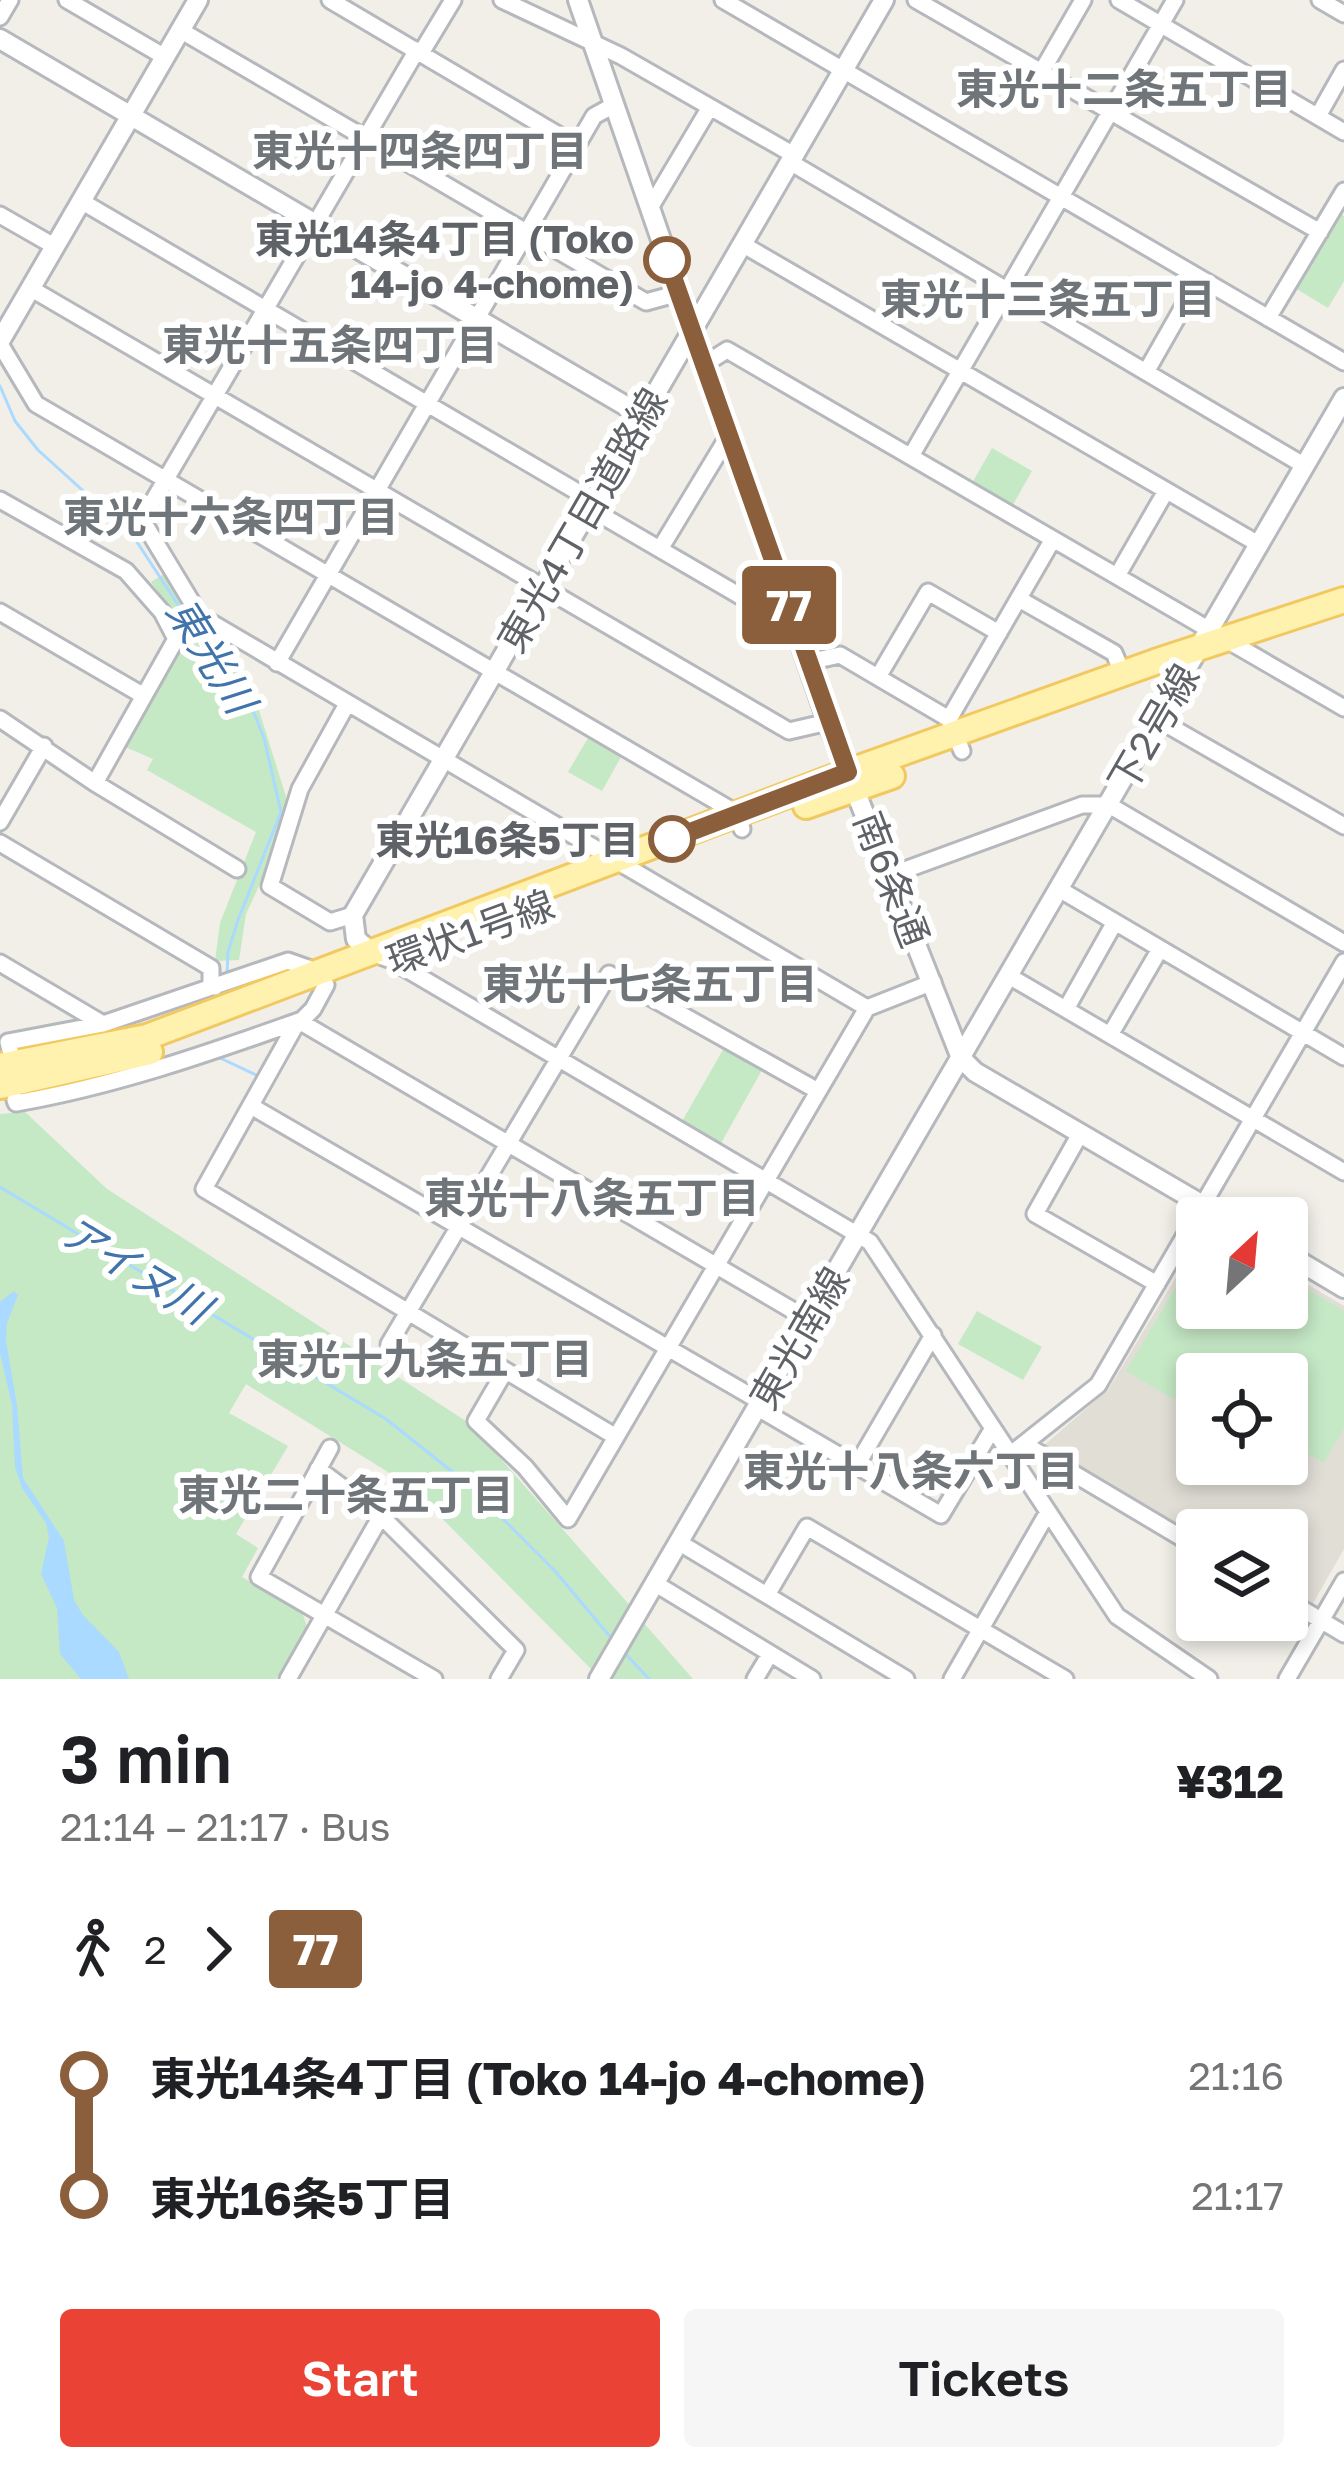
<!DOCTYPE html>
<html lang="en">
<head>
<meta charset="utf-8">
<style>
	:root { --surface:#fff; --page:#f6f6f6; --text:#202124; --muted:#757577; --accent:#ea4335 }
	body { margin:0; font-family:"Golos Text","Noto Sans JP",sans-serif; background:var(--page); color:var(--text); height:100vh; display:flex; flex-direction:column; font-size:45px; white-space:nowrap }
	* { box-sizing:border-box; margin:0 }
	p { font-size:39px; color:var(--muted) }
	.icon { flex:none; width:66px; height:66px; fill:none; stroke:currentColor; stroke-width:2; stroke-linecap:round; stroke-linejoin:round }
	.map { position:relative; height:1679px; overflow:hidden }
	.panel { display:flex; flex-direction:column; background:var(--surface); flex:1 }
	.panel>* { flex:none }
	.badge { padding:0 24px; border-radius:9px; font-size:42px; line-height:78px }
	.needle { width:78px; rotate:26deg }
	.tools { position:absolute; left:1176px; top:1197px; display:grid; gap:24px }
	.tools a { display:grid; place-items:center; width:132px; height:132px; border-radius:12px; background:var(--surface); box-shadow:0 6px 18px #0003; font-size:60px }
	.map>.badge { position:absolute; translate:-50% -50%; box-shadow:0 0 0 6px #fff }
	.legs { display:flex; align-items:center; gap:18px; height:132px; padding:0 60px; font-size:39px }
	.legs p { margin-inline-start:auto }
	.head { display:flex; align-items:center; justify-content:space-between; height:204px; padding:0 60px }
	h1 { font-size:66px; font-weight:600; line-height:90px }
	.primary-button { display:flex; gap:24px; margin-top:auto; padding:24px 60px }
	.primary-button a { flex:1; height:138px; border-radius:12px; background:var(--accent); color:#fff; font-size:48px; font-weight:600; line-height:138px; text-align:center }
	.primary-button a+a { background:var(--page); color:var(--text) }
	ul { padding:0 60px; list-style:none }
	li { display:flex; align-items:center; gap:42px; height:120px; font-size:45px }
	li i { display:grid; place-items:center; width:18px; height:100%; margin:0 15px; background:currentColor }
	li i::after { content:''; width:30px; height:30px; margin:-15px; border:9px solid; border-radius:50%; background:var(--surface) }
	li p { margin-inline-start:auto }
	li:first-child i { background:linear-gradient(#0000 50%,currentColor 0) }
	li:last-child i { background:linear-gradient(currentColor 50%,#0000 0) }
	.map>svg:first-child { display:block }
	.education { fill:#e1ded6; fill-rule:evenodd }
	.green { fill:#c5e8c5 }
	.water { fill:#aadaff }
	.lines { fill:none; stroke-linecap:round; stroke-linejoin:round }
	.stream { stroke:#aadaff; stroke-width:3 }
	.minor-casing { stroke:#b5b8bc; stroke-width:21 }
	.tertiary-casing { stroke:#b5b8bc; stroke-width:24 }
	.primary-casing { stroke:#f2c960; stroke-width:30 }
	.minor { stroke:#fff; stroke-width:15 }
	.tertiary { stroke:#fff; stroke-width:18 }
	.primary { stroke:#fff2af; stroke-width:24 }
	.line-1-casing { stroke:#fff; stroke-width:27 }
	.line-1 { stroke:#8b5e3c; stroke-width:18 }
	.stop-1-dot { fill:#fff; stroke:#8b5e3c; stroke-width:6 }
	.labels { text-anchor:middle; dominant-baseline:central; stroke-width:12; stroke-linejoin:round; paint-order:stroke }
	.stop-label { font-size:39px; font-weight:bold; fill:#5f6368; stroke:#fff; text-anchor:end }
	.street-label { font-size:39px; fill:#5f6368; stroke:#fff }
	.neighbourhood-label { font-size:42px; font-weight:bold; fill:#70757a; stroke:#fff }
	.water-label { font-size:42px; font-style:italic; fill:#4174aa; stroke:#fff }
</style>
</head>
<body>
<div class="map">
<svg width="1344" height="1679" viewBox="0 0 1344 1679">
	<rect width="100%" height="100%" fill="#f1efe8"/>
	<!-- education -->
	<path class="education" d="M1197,1242V1308H1287V1272L1344,1306V1549L1312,1605L1287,1590V1530H1197V1538L1042,1447L1108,1390ZM1197,1374H1287V1464H1197Z"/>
	<!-- green -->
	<path class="green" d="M1339,213L1344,216V281L1328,308L1295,288Z
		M992,448L1032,471L1011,508L971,485Z
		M164,574L205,633L241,673L257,704L288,803L268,866L246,914L239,960L215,961L220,923L256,832L147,770L153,759L123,746L188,635L151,582Z
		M588,738L621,757L602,791L568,772Z
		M724,1048L762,1070L720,1145L681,1123Z
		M25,1112L107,1189L469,1423L633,1609L596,1674L409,1485L246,1384L229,1413L288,1446L236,1534L258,1548L242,1577L302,1612L307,1627L276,1679H0V1114Z
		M1197,1251V1308H1287V1277L1344,1311V1428L1324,1463L1287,1442V1374H1197V1413L1126,1371Z
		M977,1311L1042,1347L1023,1380L958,1344Z
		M642,1621L693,1679H610Z"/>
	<!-- water -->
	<path class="water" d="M14,1291L18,1295L7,1323L6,1341L17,1405L23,1478L64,1541L74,1600L83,1615L119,1652L129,1679H81L60,1654L57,1608L41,1574L49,1537L46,1523L22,1488L15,1467L12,1405L0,1353V1302Z"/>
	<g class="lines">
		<!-- stream -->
		<path class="stream" d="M0,386L15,421L38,450L133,536L192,626L227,666L249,701L264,738L281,812L238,920L228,952L227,974
			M220,1058L256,1075
			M0,1187L386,1419L469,1485L555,1571L612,1639
			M622,1650L649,1679"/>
		<defs>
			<path id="minor" d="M67,0L165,57
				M330,0L577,146
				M502,0L621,56L794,155
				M723,0L1344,362
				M916,0L1320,232
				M1119,0L1344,132
				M1320,0L1344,14
				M0,17L10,0
				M180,30L646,302L679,293
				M417,50L142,520L200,616L867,1008
				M421,53L453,0
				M1042,71L1083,0
				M1318,116L1344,70
				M790,162L1305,466
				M81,201L593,501
				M650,208L710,107
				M0,215L54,246
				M742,244L1260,545
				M30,288L789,731L828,722
				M1268,318L1344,191
				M0,344L36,404L738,814L742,829
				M705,364L727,350L1344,708
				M1146,372L1199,279
				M911,456L1175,0
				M0,500L126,571L162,612L176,639L95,783
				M589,508L797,629
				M660,549L729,435
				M1117,576L1166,491
				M1019,599L1114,653L1123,674
				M0,612L144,696
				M808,662L840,655L949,719L962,751
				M277,663L594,116L614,105
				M878,677L928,592L999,633
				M347,704L300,789L270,886L330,922L353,915
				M0,719L95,783L237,869
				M949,719L1053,539
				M1157,719L1344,826
				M0,822L44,746
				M0,843L211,968V984L215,987
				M891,875L1082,805H1109L1344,943
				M1059,889L1344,1057
				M372,953L391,960L870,1242L1117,1616L1209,1679
				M0,963L103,1024
				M1009,976L1344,1172
				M326,985L313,1009L294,1028L204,1189L616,1437
				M1066,1009L1115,922
				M299,1021L809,1320
				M1110,1035L1160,949
				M10,1050L8,1042L103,1024L288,961L319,972
				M15,1100L16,1103C114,1086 206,1054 299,1021
				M251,1106L761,1402
				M1080,1134L1035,1214L1157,1284
				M389,1344L609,974L818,1091
				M505,1371L476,1421L525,1467L568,1519L867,1008L933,982
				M758,1408L941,1515L993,1428
				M1024,1444L1197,1547
				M330,1448L259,1577L434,1679
				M1011,1454L1098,1385L1344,962
				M857,1465L933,1335
				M318,1469L381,1516L516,1650L499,1679
				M680,1543L906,1679
				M656,1584L812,1679
				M767,1595L807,1527L1065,1679
				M1287,1600L1344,1634
				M288,1679L381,1516
				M755,1679L770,1654
				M952,1679L1048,1512
				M1287,1679L1344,1581"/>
			<path id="tertiary" d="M578,0L828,722L961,1058L975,1072L1225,1218
				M0,39L643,416
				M0,341L198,0
				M372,953L356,939L353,915L884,0
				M1287,1254L1344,1288
				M599,1679L1344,398"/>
			<path id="primary" d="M806,806L892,776
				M0,1066L147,1037L848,772L1155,662L1344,600
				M0,1086L150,1052"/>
		</defs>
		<!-- minor casing -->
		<use href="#minor" class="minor-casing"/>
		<!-- tertiary casing -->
		<use href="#tertiary" class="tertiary-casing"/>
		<!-- primary casing -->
		<use href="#primary" class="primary-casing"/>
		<!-- minor -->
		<use href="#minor" class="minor"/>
		<!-- tertiary -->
		<use href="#tertiary" class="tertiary"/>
		<!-- primary -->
		<use href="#primary" class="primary"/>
	</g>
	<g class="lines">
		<defs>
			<path id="line-1" d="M667,260L848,772L672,839"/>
		</defs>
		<!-- line-1 casing -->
		<use href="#line-1" class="line-1-casing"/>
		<!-- line-1 -->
		<use href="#line-1" class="line-1"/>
	</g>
	<!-- markers -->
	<g class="stop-1-dot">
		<circle cx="667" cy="260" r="21"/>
		<circle cx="672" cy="839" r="21"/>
	</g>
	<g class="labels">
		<!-- stop labels -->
		<g class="stop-label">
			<text x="634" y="238">東光14条4丁目 (Toko<tspan x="634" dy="45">14-jo 4-chome)</tspan></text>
			<text x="639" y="839">東光16条5丁目</text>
		</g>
		<!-- street labels -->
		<g class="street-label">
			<text transform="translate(582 520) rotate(-60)">東光4丁目道路線</text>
			<text transform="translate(1153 728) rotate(-60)">下2号線</text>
			<text transform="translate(892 879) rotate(69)">南6条通</text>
			<text transform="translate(470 932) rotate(-20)">環状1号線</text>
			<text transform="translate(799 1338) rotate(-60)">東光南線</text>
		</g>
		<!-- neighbourhood labels -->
		<g class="neighbourhood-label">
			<text x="1124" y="88">東光十二条五丁目</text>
			<text x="420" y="150">東光十四条四丁目</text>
			<text x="1048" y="298">東光十三条五丁目</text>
			<text x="330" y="344">東光十五条四丁目</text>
			<text x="231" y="516">東光十六条四丁目</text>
			<text x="650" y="983">東光十七条五丁目</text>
			<text x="592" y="1197">東光十八条五丁目</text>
			<text x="425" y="1358">東光十九条五丁目</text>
			<text x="911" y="1470">東光十八条六丁目</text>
			<text x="346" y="1494">東光二十条五丁目</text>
		</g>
		<!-- water labels -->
		<g class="water-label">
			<text transform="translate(212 655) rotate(58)">東光川</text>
			<text transform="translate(136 1269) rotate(31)">アイヌ川</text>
		</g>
	</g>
</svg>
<div class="tools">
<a><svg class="needle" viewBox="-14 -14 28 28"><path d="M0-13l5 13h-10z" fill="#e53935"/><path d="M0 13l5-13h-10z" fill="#757577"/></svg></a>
<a><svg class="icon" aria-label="locate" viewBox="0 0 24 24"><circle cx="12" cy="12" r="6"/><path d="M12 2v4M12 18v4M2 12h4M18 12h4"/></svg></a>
<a><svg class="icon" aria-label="layers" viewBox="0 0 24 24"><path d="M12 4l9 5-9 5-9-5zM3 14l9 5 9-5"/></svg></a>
</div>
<b class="badge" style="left:789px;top:605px;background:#8b5e3c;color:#fff">77</b>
</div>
<section class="panel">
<div class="head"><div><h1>3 min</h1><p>21:14 – 21:17 · Bus</p></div><b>¥312</b></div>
<div class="legs"><svg class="icon" aria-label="walk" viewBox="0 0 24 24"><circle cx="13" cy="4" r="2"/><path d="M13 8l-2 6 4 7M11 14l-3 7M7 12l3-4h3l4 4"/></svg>2<svg class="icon" aria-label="forward" viewBox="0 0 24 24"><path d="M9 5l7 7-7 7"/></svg><b class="badge" style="background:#8b5e3c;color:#fff">77</b></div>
<ul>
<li><i style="color:#8b5e3c"></i><b>東光14条4丁目 (Toko 14-jo 4-chome)</b><p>21:16</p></li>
<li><i style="color:#8b5e3c"></i><b>東光16条5丁目</b><p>21:17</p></li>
</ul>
<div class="primary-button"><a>Start</a><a>Tickets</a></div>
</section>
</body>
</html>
